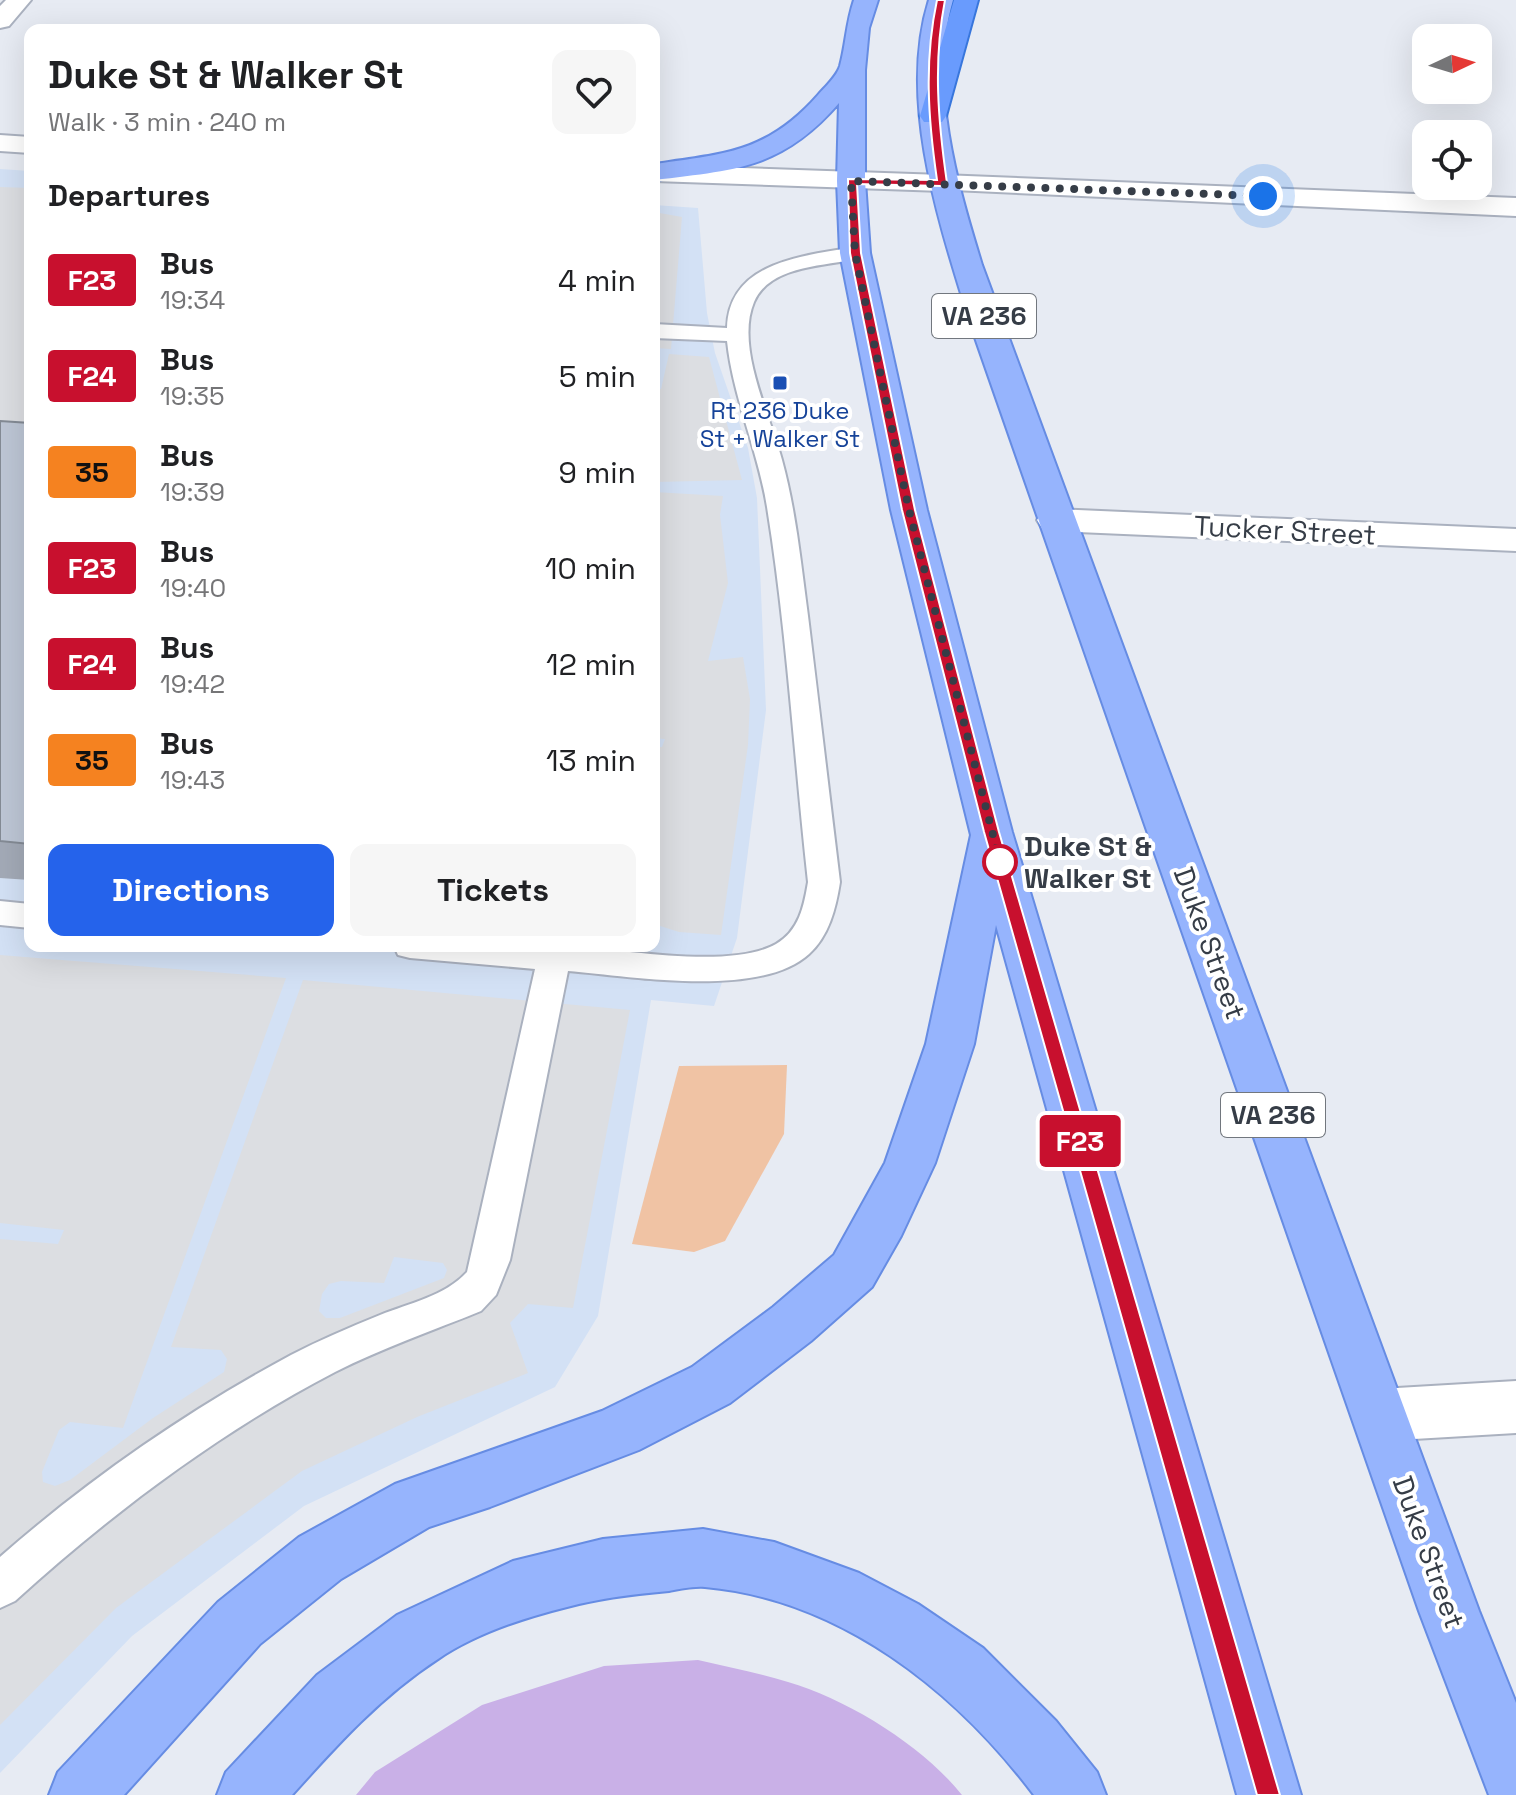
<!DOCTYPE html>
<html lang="en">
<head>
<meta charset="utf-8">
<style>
	:root { --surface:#fff; --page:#f6f6f6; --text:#202124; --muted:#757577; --accent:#2563eb }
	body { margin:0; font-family:"Space Grotesk",sans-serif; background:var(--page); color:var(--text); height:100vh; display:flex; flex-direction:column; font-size:30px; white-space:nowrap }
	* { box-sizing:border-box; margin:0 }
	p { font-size:26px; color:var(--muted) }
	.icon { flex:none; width:44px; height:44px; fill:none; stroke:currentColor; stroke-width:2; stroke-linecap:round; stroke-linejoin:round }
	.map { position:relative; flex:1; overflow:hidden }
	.drawer { position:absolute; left:24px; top:24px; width:636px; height:928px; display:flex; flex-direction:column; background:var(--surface); border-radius:16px; box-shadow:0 8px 32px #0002 }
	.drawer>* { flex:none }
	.badge { padding:0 16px; border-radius:6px; font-size:28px; line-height:52px }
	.needle { width:52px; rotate:86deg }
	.tools { position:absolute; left:1412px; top:24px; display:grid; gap:16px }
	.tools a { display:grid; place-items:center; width:80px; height:80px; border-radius:16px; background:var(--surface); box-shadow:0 8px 32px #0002; font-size:40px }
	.you { position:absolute; width:40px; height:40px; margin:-20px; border:6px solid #fff; border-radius:50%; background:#1a73e8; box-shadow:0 0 0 12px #1a73e833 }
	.map>.badge { position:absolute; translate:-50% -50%; box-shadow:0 0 0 4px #fff }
	h2 { padding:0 24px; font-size:30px; line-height:72px }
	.round { display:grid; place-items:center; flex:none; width:84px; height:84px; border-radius:16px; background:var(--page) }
	.summary { display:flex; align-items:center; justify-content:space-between; height:136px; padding:0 24px }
	h1 { font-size:38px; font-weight:600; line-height:60px }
	.primary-button { display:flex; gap:16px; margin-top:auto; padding:16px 24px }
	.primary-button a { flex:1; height:92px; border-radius:16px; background:var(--accent); color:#fff; font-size:32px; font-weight:600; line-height:92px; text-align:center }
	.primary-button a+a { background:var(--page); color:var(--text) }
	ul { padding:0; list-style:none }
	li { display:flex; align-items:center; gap:24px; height:96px; padding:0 24px }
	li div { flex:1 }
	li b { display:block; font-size:30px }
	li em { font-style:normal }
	li .badge { min-width:88px; font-weight:700; text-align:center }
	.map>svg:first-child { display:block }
	.commercial { fill:#d3e1f5 }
	.green { fill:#c9b0e7 }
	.parking { fill:#dcdee2; fill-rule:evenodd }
	.water { fill:#f0c3a4 }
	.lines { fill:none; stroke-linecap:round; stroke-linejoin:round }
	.service-casing { stroke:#aab1bf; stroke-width:4 }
	.minor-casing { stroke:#aab1bf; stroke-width:4 }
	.tertiary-casing { stroke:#aab1bf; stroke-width:4 }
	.primary-casing { stroke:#668ce3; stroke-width:4 }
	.motorway-casing { stroke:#3876dc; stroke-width:4 }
	.service { fill:#fff; fill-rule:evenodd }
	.minor { fill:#fff; fill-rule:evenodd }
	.tertiary { fill:#fff; fill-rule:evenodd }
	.primary { fill:#96b4fd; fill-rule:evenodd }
	.motorway { fill:#699bfd; fill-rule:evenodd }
	.wall { fill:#a3aab7 }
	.shaded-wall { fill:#848b95 }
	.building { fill:#bdc6d5; stroke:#848b95; stroke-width:2 }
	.line { fill:#c8102e; stroke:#fff; stroke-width:2 }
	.walk { stroke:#363d47; stroke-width:8; stroke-dasharray:0 14.4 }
	.transit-dot { fill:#1a4fb4; stroke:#fff; stroke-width:3 }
	.stop-dot { fill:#fff; stroke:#c8102e; stroke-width:4 }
	.labels { text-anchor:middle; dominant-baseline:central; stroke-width:8; stroke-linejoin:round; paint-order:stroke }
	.far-transit-label { font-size:24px; fill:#164399; stroke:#fff }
	.shield { fill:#fff; stroke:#72777e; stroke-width:2 }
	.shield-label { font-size:26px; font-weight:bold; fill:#363d47 }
	.street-label { font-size:28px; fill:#363d47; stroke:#fff }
	.stop-label { font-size:28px; font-weight:bold; fill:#363d47; stroke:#fff; text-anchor:start }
</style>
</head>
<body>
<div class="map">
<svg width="1516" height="1795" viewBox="0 0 1516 1795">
	<rect width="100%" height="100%" fill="#e7ebf3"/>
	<!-- commercial -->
	<path class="commercial" d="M0,169L30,171V946H654V205L698,208L707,313L715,353L748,448L757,498L766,710L737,938L714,1006L651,1000L598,1316L555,1387L304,1506L132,1636L0,1773Z"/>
	<!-- green -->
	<path class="green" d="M698,1660C728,1667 759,1673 788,1682C849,1700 923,1746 962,1795H356L375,1772L482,1705L604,1666Z"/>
	<!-- parking -->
	<path class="parking" d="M0,187L30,188V437L0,433Z
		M654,212L682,217L671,349L654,348Z
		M669,354L709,357L742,480L654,482V389H661Z
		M654,492L723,496L720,515L728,583L708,661L743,657L750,699L748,745L721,935L679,932L654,924V747H662L665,739L654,738Z
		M0,955L286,978L123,1428L70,1422L59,1430L42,1472L43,1482L55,1486L70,1480L153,1418L224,1372L227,1359L221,1350L171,1347L303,980L630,1010L573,1308L528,1304L510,1323L528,1373L417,1417L302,1471L116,1608L0,1725V1239L58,1244L64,1230L0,1223ZM394,1257L443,1263L447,1270L444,1278L340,1318H326L319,1311L322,1294L329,1284L341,1281L384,1283Z"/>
	<!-- water -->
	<path class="water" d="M787,1065L784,1134L725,1241L694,1252L632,1244L679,1066Z"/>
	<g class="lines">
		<defs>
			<path id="service" d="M855,247L863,248L866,253L863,258C829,266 770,264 754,302C735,347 770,415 782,460C796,511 801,564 808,616C819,705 829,793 840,882C836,908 829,936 809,954C760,999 630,976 568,971L510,1260L496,1295L481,1311C432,1331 382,1348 335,1372C218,1433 112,1513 15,1601L0,1608V1557C89,1479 187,1411 291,1355C320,1340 350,1327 380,1315C410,1303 445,1296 467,1272L535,969L410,958L398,955L394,946C452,946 512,943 570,946C623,949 730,970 776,944C799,931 804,906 808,882C794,757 787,631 767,507C758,450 733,398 727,341L654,338V324L727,328C729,261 804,256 855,247Z
				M0,901L30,904V928L0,925Z"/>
			<path id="minor" d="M942,175L1516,198V216L932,189L928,183L932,177Z
				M1055,509L1516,529V551L1055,531L1042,528L1037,520L1042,512Z
				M1516,1381V1433L1380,1441L1360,1433L1352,1415L1360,1397L1380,1389Z"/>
			<path id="tertiary" d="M6,0H31L9,26L0,28V6Z
				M0,135L30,137V153L0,151Z
				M654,165L942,175L952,177L956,183L952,189L942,191L654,181Z"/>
			<path id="primary" d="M854,0H878L869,28L865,70V181L870,253L927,510L1012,832L1301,1795H1237L996,925L974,1044L935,1163L901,1236L872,1287L811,1341L730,1403L639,1450L490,1507L429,1527L341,1579L260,1644L124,1795H49L58,1772L218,1602L299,1537L395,1484L602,1411L692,1367L773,1307L834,1255L885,1163L926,1044L971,835L891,510L840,253L837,181L839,103C782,169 735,170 654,180V164C725,154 768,152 818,95C825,87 837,76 840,66C846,44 846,24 854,0Z
				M929,0H953C928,86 957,183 982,265L1479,1611L1516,1703V1795H1489L1419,1611L971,326C941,228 897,102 929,0Z
				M703,1529L774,1542L859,1573L918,1604L983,1648L1056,1721L1097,1772L1106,1795H1034C955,1690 840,1599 705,1587C693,1586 680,1589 669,1591C634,1594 601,1598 567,1607C523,1618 476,1633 438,1659C381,1696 337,1745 292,1795H217L226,1772L317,1675L397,1615L513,1561L603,1539Z"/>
			<path id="motorway" d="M954,0H978L946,116L942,122H924L920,116Z"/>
		</defs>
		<!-- service casing -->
		<use href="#service" class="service-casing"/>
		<!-- minor casing -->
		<use href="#minor" class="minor-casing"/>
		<!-- tertiary casing -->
		<use href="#tertiary" class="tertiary-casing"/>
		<!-- primary casing -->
		<use href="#primary" class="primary-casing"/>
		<!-- motorway casing -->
		<use href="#motorway" class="motorway-casing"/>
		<!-- service -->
		<use href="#service" class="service"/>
		<!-- minor -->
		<use href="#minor" class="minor"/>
		<!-- tertiary -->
		<use href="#tertiary" class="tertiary"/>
		<!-- primary -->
		<use href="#primary" class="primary"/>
		<!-- motorway -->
		<use href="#motorway" class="motorway"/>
	</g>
	<!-- wall -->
	<path class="wall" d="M0,421L30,423V880L0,878Z"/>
	<!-- shaded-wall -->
	<path class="shaded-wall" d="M657,310L660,356L654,378V323Z"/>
	<!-- building -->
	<path class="building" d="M654,310H657L654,323Z
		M0,421L30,423V844L0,841Z"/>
	<!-- line -->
	<path class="line" d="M937,0H945C933,62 938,121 947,183L942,186L857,184L861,253L915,510L999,832L1280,1795H1257L984,832L902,510L850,253L848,179L937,180C928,118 924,61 937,0Z"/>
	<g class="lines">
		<!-- walk -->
		<path class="walk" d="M1000,862L909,510L855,253L851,181L1263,196"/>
	</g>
	<!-- markers -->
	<rect class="transit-dot" x="772" y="375" width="16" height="16" rx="4"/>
	<circle class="stop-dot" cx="1000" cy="862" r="16"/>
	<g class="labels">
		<!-- far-transit labels -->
		<g class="far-transit-label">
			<text x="780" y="410">Rt 236 Duke<tspan x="780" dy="28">St + Walker St</tspan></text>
		</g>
		<!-- shield labels -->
		<g class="shield">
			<rect x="932" y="294" width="104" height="44" rx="6"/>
			<rect x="1221" y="1093" width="104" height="44" rx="6"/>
		</g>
		<g class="shield-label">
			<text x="984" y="316">VA 236</text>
			<text x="1273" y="1115">VA 236</text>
		</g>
		<!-- street labels -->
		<g class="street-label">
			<text transform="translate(1285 530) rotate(3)">Tucker Street</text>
			<text transform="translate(1210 943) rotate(70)">Duke Street</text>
			<text transform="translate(1429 1552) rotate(70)">Duke Street</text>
		</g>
		<!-- stop labels -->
		<g class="stop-label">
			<text x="1024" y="846">Duke St &amp;<tspan x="1024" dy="32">Walker St</tspan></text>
		</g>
	</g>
</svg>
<div class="tools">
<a><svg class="needle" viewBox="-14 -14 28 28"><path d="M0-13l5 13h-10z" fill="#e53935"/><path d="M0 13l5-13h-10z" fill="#757577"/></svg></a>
<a><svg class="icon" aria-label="locate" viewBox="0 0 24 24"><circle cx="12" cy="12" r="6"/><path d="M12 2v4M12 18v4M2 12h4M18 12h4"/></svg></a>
</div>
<div class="you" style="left:1263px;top:196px"></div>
<b class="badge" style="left:1080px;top:1141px;background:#c8102e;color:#fff">F23</b>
<section class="drawer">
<div class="summary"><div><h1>Duke St &amp; Walker St</h1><p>Walk · 3 min · 240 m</p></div><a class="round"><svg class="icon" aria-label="heart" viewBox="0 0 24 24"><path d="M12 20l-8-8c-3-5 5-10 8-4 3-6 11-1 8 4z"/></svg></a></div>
<h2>Departures</h2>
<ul>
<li><span class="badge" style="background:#c8102e;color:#fff">F23</span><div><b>Bus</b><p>19:34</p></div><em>4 min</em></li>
<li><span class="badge" style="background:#c8102e;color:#fff">F24</span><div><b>Bus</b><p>19:35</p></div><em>5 min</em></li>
<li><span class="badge" style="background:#f58220;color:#111">35</span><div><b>Bus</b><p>19:39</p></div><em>9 min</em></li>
<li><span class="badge" style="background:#c8102e;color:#fff">F23</span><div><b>Bus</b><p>19:40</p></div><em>10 min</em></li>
<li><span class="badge" style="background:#c8102e;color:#fff">F24</span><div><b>Bus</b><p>19:42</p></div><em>12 min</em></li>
<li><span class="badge" style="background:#f58220;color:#111">35</span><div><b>Bus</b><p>19:43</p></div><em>13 min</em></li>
</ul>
<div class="primary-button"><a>Directions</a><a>Tickets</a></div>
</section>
</div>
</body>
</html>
